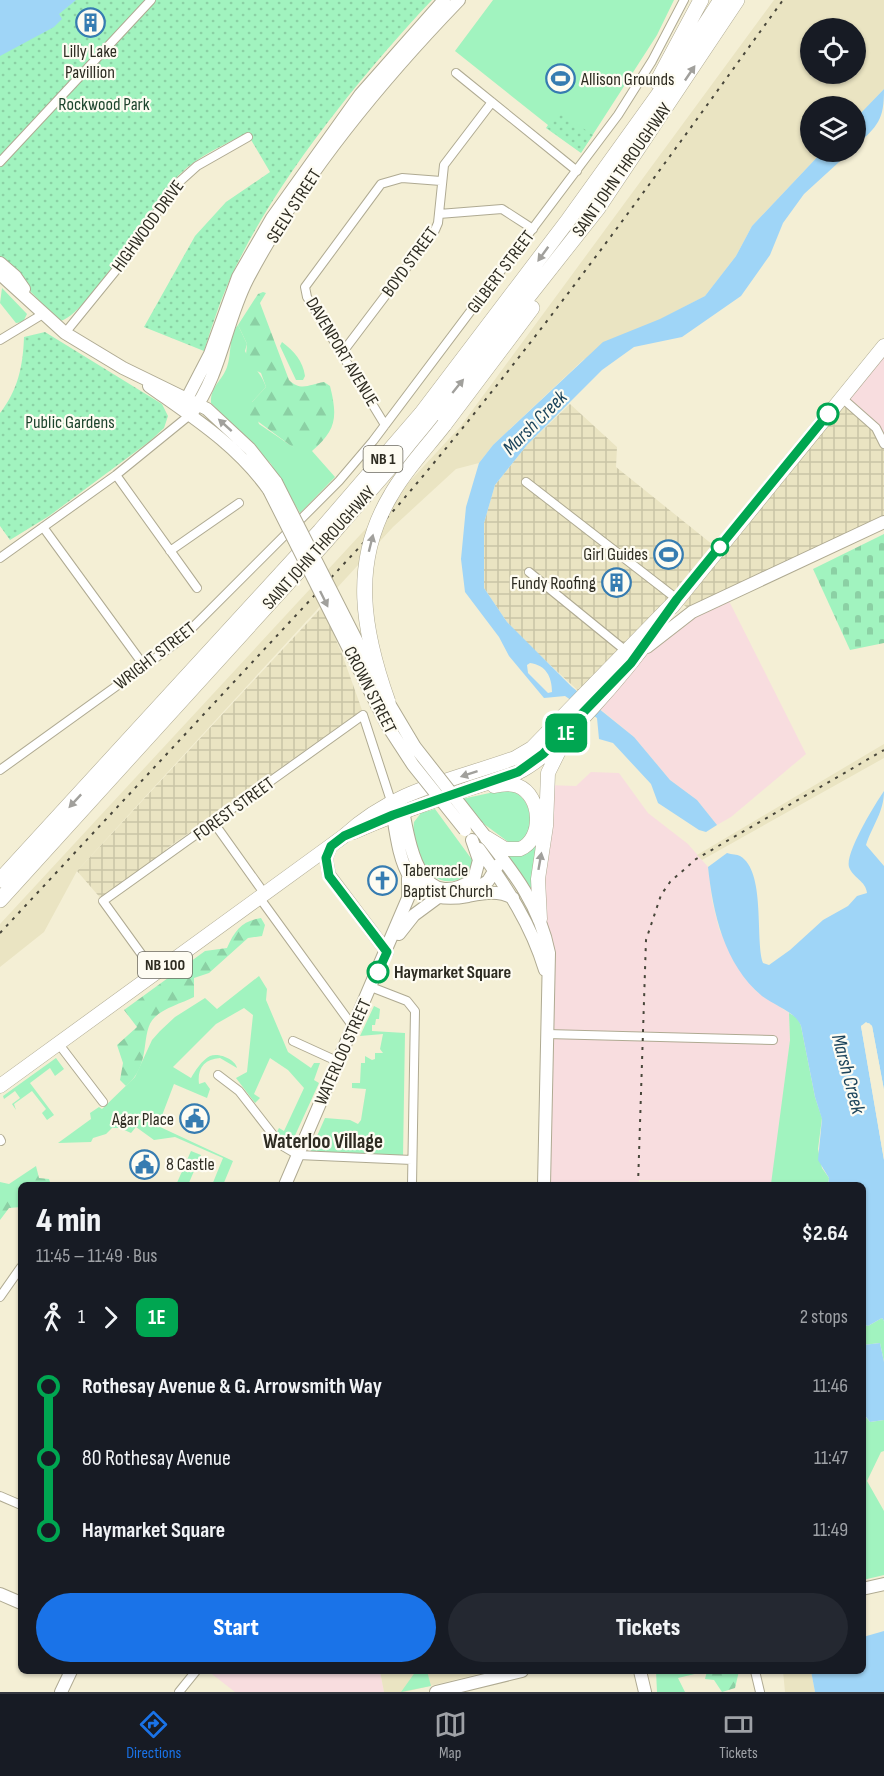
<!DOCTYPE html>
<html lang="en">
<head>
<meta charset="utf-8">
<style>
	:root { --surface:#171b24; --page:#242831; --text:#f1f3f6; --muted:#9ea1a6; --line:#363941; --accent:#1a73e8 }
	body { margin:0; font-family:"Sofia Sans Condensed",sans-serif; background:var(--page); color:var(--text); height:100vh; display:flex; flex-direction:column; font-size:22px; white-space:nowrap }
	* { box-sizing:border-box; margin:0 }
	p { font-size:20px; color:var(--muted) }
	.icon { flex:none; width:33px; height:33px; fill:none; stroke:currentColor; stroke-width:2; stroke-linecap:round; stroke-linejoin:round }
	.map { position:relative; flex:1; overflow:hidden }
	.side { position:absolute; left:18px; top:1182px; width:848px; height:492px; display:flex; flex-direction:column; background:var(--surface); border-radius:9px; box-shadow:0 2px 4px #0004 }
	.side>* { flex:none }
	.badge { padding:0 12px; border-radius:9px; font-size:21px; line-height:39px }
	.fabs { position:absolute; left:800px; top:18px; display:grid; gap:12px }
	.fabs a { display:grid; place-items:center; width:66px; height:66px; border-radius:50%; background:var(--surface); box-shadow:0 2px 4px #0004; font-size:30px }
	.map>.badge { position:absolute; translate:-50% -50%; box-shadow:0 0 0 3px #fff }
	.legs { display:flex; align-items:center; gap:9px; height:66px; padding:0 18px; font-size:20px }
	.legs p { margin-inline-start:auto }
	.overview { display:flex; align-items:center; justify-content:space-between; height:102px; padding:0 18px }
	h1 { font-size:33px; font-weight:800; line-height:45px }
	.primary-button { display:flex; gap:12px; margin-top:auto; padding:12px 18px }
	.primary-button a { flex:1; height:69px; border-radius:36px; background:var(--accent); color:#fff; font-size:24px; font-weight:800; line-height:69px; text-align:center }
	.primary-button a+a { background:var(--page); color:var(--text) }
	ul { padding:0 18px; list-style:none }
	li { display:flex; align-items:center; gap:21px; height:72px; font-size:22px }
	li i { display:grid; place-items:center; width:9px; height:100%; margin:0 8px; background:currentColor }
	li i::after { content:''; width:15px; height:15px; margin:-8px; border:4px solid; border-radius:50%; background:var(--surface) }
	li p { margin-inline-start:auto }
	li:first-child i { background:linear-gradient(#0000 50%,currentColor 0) }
	li:last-child i { background:linear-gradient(currentColor 50%,#0000 0) }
	.tab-bar { display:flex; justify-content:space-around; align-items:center; height:84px; border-top:2px solid var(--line); background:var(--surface); font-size:16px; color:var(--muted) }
	.tab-bar a { display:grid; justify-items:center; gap:3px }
	.tab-bar .active { color:var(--accent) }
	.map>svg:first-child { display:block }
	.commercial { fill:#f8dddf }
	.industrial { fill:url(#industrial-grid) }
	.built { fill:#eae4c2; fill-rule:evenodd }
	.grass { fill:#a1f3bf }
	.forest { fill:url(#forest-firs) }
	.cemetery { fill:url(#cemetery-stones) }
	.park { fill:url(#park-dots) }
	.water { fill:#9fd5f7; fill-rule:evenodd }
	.pier { fill:#f4efd5 }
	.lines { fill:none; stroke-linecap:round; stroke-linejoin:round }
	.street-casing { stroke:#afaa92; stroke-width:10 }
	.secondary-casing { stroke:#afaa92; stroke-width:14 }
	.primary-casing { stroke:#afaa92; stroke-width:15 }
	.highway-casing { stroke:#afaa92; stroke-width:16 }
	.street { stroke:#fff; stroke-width:8 }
	.secondary { stroke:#fff; stroke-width:12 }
	.primary { stroke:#fff; stroke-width:14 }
	.highway { stroke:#fff; stroke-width:15 }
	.rail { stroke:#48463a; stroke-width:2; stroke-dasharray:3 6; stroke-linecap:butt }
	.secondary-bridge-casing { stroke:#afaa92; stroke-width:14; stroke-linecap:butt }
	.highway-bridge-casing { stroke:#afaa92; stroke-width:16; stroke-linecap:butt }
	.secondary-bridge { stroke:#fff; stroke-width:12 }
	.highway-bridge { stroke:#fff; stroke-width:15 }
	.oneway { fill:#a1a09c }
	.line-1-casing { stroke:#fff; stroke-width:14 }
	.line-1 { stroke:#00a651; stroke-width:9 }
	.stop-1-dot { fill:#fff; stroke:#00a651; stroke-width:3 }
	.labels { text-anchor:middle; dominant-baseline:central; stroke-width:4.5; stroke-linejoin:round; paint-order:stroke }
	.shield { fill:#fefcf2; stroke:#6c6a60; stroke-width:1.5 }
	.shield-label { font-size:16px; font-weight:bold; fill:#2e2c22 }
	.poi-label { font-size:18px; fill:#2e2c22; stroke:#fefcf2; text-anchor:start }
	.park-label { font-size:18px; fill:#1d442d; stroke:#fefcf2 }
	.street-label { font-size:18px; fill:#2e2c22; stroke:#fefcf2 }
	.stop-label { font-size:18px; font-weight:bold; fill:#2e2c22; stroke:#fefcf2; text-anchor:start }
	.water-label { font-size:20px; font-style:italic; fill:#1b445c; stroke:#fefcf2 }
	.quarter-label { font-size:21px; font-weight:bold; fill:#2e2c22; stroke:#fefcf2 }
</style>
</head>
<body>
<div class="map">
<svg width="884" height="1692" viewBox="0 0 884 1692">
	<defs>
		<pattern id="industrial-grid" width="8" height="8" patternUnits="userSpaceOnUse" patternTransform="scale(1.5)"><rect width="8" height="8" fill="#eae4c2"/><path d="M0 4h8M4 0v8" fill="none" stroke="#c9c4a6"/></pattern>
		<pattern id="forest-firs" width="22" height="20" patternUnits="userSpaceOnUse" patternTransform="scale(1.5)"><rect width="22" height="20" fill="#a1f3bf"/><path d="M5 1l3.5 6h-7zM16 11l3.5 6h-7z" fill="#8bd0a4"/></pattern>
		<pattern id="cemetery-stones" width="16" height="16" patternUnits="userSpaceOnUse" patternTransform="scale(1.5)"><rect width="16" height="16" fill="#a1f3bf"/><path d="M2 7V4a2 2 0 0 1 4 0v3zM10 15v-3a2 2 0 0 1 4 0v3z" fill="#8bd0a4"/></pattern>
		<pattern id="park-dots" width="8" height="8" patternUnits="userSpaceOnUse" patternTransform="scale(1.5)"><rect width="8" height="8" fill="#a1f3bf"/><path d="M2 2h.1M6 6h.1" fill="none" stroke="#8bd0a4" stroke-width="1.8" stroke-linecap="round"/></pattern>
	</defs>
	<rect width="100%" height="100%" fill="#f4efd5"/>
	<!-- commercial -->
	<path class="commercial" d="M884,346V444L842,398Z
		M727,597L806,754L731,817L717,825L697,800L670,780L634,737L594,704L661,636Z
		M591,772L619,773L648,813L688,844L708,867L712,900L719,929L735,962L756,991L789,1013L790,1040L772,1183L639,1180L638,1185H544L547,1029L540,919L547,785L576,786Z
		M208,1671H380L384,1692H235Z"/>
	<!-- industrial -->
	<path class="industrial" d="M842,398L855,408L884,444V522L692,612L677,599L584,696L524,641L507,622L484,588V523L495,485L527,445L570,404L617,447L616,467L718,549Z
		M322,607L342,654L362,710L166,849L168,856L103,901L77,871Z"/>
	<!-- built -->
	<path class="built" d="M774,0H884V89L855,119V106H810V152H822L752,226L736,256L705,296L583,360L493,445L479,463L456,469L393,527L77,871L44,932L0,967V924L460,427ZM810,28H855V74H810Z
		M884,744V758L702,860L697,855Z
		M380,1671H491L405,1692H384Z
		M783,1671H811L815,1692H785Z"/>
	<!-- grass -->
	<path class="grass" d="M493,0H674L657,35L581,153L546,128L548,125L455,51Z
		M2,288L27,314L23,322L16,323L0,303Z
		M238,325L247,344L245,351C251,366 261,372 266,387L252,402L259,424L293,447L312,451L335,477L300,513L271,464L211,403C210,387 222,381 227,367C232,354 228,337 238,325Z
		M282,342C294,351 303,361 305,376L303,380H296L280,346Z
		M508,789C532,798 534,819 525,841L511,844L484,824L462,799Z
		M435,809L473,861L472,873C434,899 409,858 414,822L421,813Z
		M537,842L533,891L506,854L529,851Z
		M259,976L267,989L266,1000L288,1052L311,1068L314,1063H320L314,1080L319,1083L292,1142L283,1141L277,1132L279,1128L284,1131L304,1088L288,1070L270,1058L254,1094L260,1098L255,1103L236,1078L247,1072L253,1015L244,1008L216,1024L173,1067L191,1078C195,1071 202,1060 210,1056C219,1052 236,1060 237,1068L220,1058C204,1059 197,1069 199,1084L205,1082L210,1089L207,1098L174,1084L158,1126L233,1161L223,1185H212L223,1158L175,1137L154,1140L136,1127L131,1133L120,1128H112L106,1134L93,1138L91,1142L58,1143L91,1119L90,1113L99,1107L102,1109L135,1077L152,1040L160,1031L175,1017L205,998L217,1009Z
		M374,1006L380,1009L379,1019H376L375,1025H372V1031L405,1033L403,1157L309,1154L325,1118L350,1120L358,1124L361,1120L366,1089L352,1088V1083H360L361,1063H365V1056L372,1060L375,1059V1053H383L380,1049L383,1034L360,1036Z
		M789,1013L798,1018L801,1026L815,1097L822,1118L818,1149L822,1168L829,1178L828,1185L771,1184L790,1040Z
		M56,1058L64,1069L55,1076L50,1068L30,1083L54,1115L47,1120L42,1113L46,1109L32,1091L14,1104L16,1110L12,1104L20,1098L15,1091L4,1099L3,1096Z
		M191,1151L201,1155L188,1185H176Z
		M882,1318L884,1321V1362L880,1343L863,1345L862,1324L868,1326Z
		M862,1413L870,1422L884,1420V1451L881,1452L867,1481L884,1511V1575L863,1580Z
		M416,1671H427L431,1686L401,1692Z
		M656,1671H707L678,1678L685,1692H657Z"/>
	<!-- forest -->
	<path class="forest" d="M263,292L266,293L260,303L289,380C301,392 310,384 324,382L330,386C338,418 336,430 312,451H298L248,414L252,402L266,387L261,373L245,365L247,344L238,325L258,294Z
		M261,918L265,925L262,936L248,938L209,973L194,978V997C182,1003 164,1008 155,1017C139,1032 153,1064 126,1086L120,1080L123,1063L117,1045L137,1027L124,1010L205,951L227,948C235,930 242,921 261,918Z
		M36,1166L39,1178L49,1179L51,1185H21V1207L9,1208L0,1220V1182L9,1184Z
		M707,1671H739L735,1688L722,1692L714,1680L705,1679Z"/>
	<!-- cemetery -->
	<path class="cemetery" d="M884,534V643L850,650L813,569Z"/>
	<!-- park -->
	<path class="park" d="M0,0H432C361,75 273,184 231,277C220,301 212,326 204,351L144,327L195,236L226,202L270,172L247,133C224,145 198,156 180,174C157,196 84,321 59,321L0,260Z
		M558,111L593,135L581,152L547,128Z
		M45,332L162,404L168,416L164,428L150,441L49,516L10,540L0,526V413C18,390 23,366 24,337Z"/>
	<!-- water -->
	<path class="water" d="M0,0H76L59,14L62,19L54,27L0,56Z
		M884,89C884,121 878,125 855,147V119Z
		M822,152H850L804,194L783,223L770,255L741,296L682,337L634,347L602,370L527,445L495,485L484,523V588L507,622L572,687L634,737L670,780L697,800L717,825L706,832L699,830L658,803L651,784L613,743L599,739L597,718L565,696L544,698L509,656L499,637L465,592L461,559L466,507L479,463L493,445L603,342L660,319L705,296L736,256L752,226ZM530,663C546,665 552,677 552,692L548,693L528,673L527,665Z
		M884,791C884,812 873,824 866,845L884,866V1090L872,1026L869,1023L861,1026L884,1160V1321L882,1318L868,1326L863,1324L862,1185H828L829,1178L818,1160L822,1119L815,1097L801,1026C796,1012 775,1006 762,996C724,964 713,913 708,867L727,853C732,855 737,854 740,856C766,871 755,939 763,963L769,965L790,950L823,920L848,906L857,896L867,893C866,881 853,878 849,867C845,853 875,804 884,791Z
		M880,1343L884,1362V1420L870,1422L863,1413V1345Z
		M884,1631V1692H815L811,1671H862L863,1637Z"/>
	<!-- pier -->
	<path class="pier" d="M866,1022L872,1026L884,1090V1093L881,1091L869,1028L866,1025L884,1142V1160L861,1026Z"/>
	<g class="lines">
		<defs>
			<path id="street" d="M456,73L577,171
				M0,162L151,0
				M439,214L502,209L533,229
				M65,333L117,269L177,184L197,166L248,137
				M0,340L43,314
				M342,353L435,230L438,223L444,165L492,102
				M842,398L876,428L884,444
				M385,425L307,297L305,287L381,184L402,178L441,181
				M116,475L197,588
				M526,482L677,599
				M43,527L145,667
				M170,551L239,503
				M0,558L116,475L191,414
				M529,572L626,651
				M0,770L179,641L339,481L373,441L618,115L652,61L684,0
				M214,823L264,893
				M259,897L354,1028
				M155,973L103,901L363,715L391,801
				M371,987L407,1001L415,1011L412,1185
				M547,1034L773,1040
				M293,1041L339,1062
				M58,1043L103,1102
				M218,1075L239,1091L281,1145L298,1155L412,1160
				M0,1139L1,1141
				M0,1297L21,1267
				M0,1496L21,1505
				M755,1671L760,1692
				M179,1692L196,1671"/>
			<path id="secondary" d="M0,263L15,276L24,289
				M0,274L65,333L123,368L207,409L250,449L276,482
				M149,386C194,418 237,445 269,490
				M182,408L210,354L238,277L272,218L360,95L444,0
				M191,414C221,375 225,323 247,280C301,177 378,84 459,0
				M647,647L692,612L884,522
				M396,805L403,811C410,846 420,915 474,879L479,860L472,840
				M392,809C400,859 404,908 468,896C484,893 498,890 513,898
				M477,826C509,867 539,901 549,953L544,1185
				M331,846L326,858L329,875L387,952
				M479,849C507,888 531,924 545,970
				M471,892L488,881L498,865
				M399,934L414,915L437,898
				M285,1185L408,898V878
				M862,1589L884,1584
				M0,1594L21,1603
				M640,1671L645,1692
				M61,1692L71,1671
				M436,1692L522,1671"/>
			<path id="primary" d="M672,607L884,346
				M354,832C390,816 427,803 465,790C482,784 500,780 517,773C558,754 629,668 656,630
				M487,838L505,849H520C544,839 542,796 518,786C510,783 502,784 494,786
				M540,919L538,879L546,826L548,773L563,743
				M0,1086L344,836C395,789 451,781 515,758L532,748L677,599"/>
			<path id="highway" d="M657,82L701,0
				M444,425L532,308
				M0,880L320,531L421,414L569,219L669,80L721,0
				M0,900L325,542L431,420L598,208L737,0"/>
		</defs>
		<!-- street casing -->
		<use href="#street" class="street-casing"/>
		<!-- secondary casing -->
		<use href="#secondary" class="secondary-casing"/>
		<!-- primary casing -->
		<use href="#primary" class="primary-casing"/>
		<!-- highway casing -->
		<use href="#highway" class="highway-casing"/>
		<!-- street -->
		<use href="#street" class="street"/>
		<!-- secondary -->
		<use href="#secondary" class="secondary"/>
		<!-- primary -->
		<use href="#primary" class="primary"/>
		<!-- highway -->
		<use href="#highway" class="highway"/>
		<!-- rail -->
		<path class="rail" d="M0,933L395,509C534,347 658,173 783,0
			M638,1185L646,940L661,895L670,882L696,859L884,750"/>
		<defs>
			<path id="secondary-bridge" d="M276,482L375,677
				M269,490L387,725L413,765L465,830
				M384,695L415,747L477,826"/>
			<path id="highway-bridge" d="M388,702C363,632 350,563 391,495C405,470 426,448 444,425"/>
		</defs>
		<!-- secondary-bridge casing -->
		<use href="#secondary-bridge" class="secondary-bridge-casing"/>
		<!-- highway-bridge casing -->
		<use href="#highway-bridge" class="highway-bridge-casing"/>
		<!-- secondary-bridge -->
		<use href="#secondary-bridge" class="secondary-bridge"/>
		<!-- highway-bridge -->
		<use href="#highway-bridge" class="highway-bridge"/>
	</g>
	<!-- one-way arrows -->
	<defs><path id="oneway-solid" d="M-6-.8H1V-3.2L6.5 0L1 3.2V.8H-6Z" transform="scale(1.5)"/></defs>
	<g class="oneway">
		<use href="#oneway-solid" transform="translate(690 73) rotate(-56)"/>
		<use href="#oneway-solid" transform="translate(543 254) rotate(126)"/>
		<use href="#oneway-solid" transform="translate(458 386) rotate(-51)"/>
		<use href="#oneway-solid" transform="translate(225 425) rotate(-138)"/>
		<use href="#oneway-solid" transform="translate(371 543) rotate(-76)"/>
		<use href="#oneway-solid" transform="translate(324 599) rotate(64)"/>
		<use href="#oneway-solid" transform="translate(469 774) rotate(162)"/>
		<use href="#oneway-solid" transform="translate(75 801) rotate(133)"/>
		<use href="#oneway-solid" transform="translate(540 861) rotate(-80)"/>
	</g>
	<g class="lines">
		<defs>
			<path id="line-1" d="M378,972L387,952L329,876L326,858L331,846L344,836L393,815L518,772L543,754L631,663L677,599L828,414"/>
		</defs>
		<!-- line-1 casing -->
		<use href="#line-1" class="line-1-casing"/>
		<!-- line-1 -->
		<use href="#line-1" class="line-1"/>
	</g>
	<!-- icons -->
	<defs>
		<symbol id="building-ring" viewBox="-11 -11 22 22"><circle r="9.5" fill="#fefcf2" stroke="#367cb1" stroke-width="1.5"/><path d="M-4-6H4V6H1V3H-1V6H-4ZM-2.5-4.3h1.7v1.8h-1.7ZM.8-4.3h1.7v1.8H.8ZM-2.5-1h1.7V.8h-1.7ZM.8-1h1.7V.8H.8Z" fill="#367cb1"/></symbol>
		<symbol id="stadium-ring" viewBox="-11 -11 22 22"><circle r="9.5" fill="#fefcf2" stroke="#367cb1" stroke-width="1.5"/><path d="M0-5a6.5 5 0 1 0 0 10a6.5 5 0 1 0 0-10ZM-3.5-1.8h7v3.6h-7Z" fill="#367cb1"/></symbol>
		<symbol id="church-ring" viewBox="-11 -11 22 22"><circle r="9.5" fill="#fefcf2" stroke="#367cb1" stroke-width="1.5"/><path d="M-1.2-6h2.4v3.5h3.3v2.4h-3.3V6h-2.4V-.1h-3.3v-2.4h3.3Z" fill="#367cb1"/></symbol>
		<symbol id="civic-ring" viewBox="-11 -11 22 22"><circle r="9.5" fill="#fefcf2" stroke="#367cb1" stroke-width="1.5"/><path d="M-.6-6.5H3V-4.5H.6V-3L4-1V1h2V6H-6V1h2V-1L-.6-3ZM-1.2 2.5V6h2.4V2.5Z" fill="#367cb1"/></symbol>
	</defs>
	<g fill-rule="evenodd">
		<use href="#building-ring" x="74" y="6" width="33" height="33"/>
		<use href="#stadium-ring" x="544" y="62" width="33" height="33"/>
		<use href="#stadium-ring" x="652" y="538" width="33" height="33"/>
		<use href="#building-ring" x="600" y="566" width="33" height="33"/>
		<use href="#church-ring" x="366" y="864" width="33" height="33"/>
		<use href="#civic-ring" x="178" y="1102" width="33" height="33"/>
		<use href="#civic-ring" x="128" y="1148" width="33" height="33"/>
	</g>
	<!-- markers -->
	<g class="stop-1-dot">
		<circle cx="828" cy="414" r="10"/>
		<circle cx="720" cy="547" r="8"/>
		<circle cx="378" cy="972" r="10"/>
	</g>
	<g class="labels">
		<!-- shield labels -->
		<g class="shield">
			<rect x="363.5" y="446" width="39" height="26" rx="4.5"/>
			<rect x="138" y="952" width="54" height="26" rx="4.5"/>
		</g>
		<g class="shield-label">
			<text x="383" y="459">NB 1</text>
			<text x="165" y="965">NB 100</text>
		</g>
		<!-- poi labels -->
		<g class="poi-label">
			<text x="90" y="51" text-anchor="middle">Lilly Lake<tspan x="90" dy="21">Pavillion</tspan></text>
			<text x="581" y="79">Allison Grounds</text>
			<text x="648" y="554" text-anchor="end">Girl Guides</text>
			<text x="596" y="583" text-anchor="end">Fundy Roofing</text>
			<text x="403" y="870">Tabernacle<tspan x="403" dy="21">Baptist Church</tspan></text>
			<text x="174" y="1119" text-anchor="end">Agar Place</text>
			<text x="166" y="1164">8 Castle</text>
		</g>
		<!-- park labels -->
		<g class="park-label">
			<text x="104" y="104">Rockwood Park</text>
			<text x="70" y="422">Public Gardens</text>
		</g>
		<!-- street labels -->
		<g class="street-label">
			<text transform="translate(622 170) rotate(-55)">SAINT JOHN THROUGHWAY</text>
			<text transform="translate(294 206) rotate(-57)">SEELY STREET</text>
			<text transform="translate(148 226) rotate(-54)">HIGHWOOD DRIVE</text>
			<text transform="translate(410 262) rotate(-54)">BOYD STREET</text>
			<text transform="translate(501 272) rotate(-53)">GILBERT STREET</text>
			<text transform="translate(342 352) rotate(59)">DAVENPORT AVENUE</text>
			<text transform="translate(319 548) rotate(-48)">SAINT JOHN THROUGHWAY</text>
			<text transform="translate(155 656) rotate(-38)">WRIGHT STREET</text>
			<text transform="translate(370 690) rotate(63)">CROWN STREET</text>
			<text transform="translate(234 809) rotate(-36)">FOREST STREET</text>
			<text transform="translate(343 1052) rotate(-66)">WATERLOO STREET</text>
		</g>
		<!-- stop labels -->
		<g class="stop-label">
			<text x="394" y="972">Haymarket Square</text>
		</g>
		<!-- water labels -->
		<g class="water-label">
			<text transform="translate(535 423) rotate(-45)">Marsh Creek</text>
			<text transform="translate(848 1074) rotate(75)">Marsh Creek</text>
		</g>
		<!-- quarter labels -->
		<g class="quarter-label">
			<text x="323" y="1141">Waterloo Village</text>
		</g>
	</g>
</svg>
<div class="fabs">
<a><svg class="icon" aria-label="locate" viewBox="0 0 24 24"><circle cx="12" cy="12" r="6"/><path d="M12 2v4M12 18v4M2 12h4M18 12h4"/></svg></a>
<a><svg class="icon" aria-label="layers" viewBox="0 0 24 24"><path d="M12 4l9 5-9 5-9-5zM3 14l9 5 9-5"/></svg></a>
</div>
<b class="badge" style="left:566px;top:733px;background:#00a651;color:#fff">1E</b>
<section class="side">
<div class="overview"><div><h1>4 min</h1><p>11:45 – 11:49 · Bus</p></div><b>$2.64</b></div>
<div class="legs"><svg class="icon" aria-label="walk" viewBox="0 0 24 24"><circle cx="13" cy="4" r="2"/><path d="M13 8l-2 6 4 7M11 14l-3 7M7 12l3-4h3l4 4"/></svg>1<svg class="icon" aria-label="forward" viewBox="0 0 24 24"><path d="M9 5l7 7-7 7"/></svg><b class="badge" style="background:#00a651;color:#fff">1E</b><p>2 stops</p></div>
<ul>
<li><i style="color:#00a651"></i><b>Rothesay Avenue &amp; G. Arrowsmith Way</b><p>11:46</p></li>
<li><i style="color:#00a651"></i><span>80 Rothesay Avenue</span><p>11:47</p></li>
<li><i style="color:#00a651"></i><b>Haymarket Square</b><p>11:49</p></li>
</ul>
<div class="primary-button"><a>Start</a><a>Tickets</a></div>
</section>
</div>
<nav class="tab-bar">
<a class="active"><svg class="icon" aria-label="directions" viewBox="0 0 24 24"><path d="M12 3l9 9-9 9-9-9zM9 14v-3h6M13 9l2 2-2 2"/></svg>Directions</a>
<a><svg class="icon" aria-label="map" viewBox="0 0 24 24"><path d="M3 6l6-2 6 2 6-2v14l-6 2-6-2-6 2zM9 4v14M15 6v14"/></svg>Map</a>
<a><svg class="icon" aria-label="tickets" viewBox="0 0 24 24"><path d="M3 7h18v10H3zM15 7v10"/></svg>Tickets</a>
</nav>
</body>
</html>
